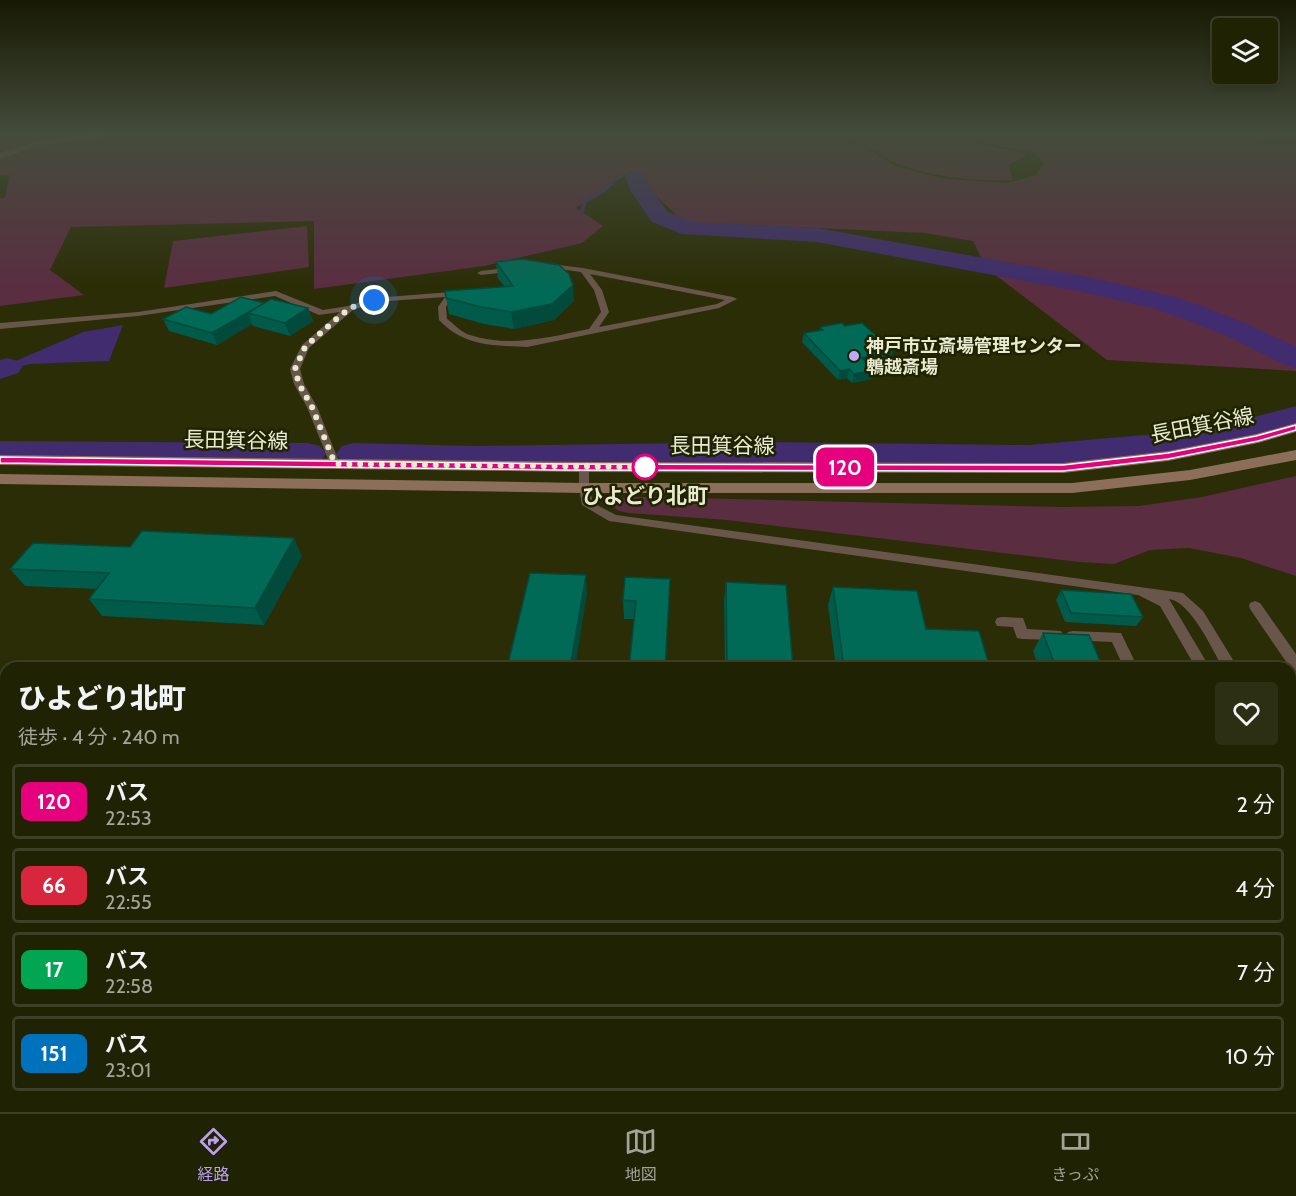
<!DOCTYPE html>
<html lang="ja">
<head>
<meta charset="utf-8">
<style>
	:root { --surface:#202204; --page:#2d2f13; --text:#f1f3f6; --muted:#a2a49a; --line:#3d3f26; --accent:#bca0f2 }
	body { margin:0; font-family:Cabin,"Noto Sans JP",sans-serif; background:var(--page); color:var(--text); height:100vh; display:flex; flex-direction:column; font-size:22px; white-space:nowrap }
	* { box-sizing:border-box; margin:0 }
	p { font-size:20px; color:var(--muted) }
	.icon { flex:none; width:33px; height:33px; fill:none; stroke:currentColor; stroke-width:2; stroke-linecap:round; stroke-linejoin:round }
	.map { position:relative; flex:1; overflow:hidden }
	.drawer { position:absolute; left:0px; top:662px; width:1296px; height:452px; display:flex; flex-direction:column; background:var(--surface); border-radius:18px 18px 0 0; box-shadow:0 3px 9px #0003,0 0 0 2px var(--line) }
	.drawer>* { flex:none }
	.badge { padding:0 12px; border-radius:9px; font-size:21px; line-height:39px }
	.tools { position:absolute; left:1212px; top:18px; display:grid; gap:12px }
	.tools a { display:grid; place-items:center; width:66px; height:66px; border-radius:6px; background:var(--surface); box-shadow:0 3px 9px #0003,0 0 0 2px var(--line); font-size:30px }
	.you { position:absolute; width:30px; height:30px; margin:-15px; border:4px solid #fff; border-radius:50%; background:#1a73e8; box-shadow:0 0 0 9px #1a73e833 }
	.map>.badge { position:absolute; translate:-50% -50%; box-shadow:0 0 0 3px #fff }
	.round { display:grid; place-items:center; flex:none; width:63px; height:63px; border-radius:6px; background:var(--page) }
	.head { display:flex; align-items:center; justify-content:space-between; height:102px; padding:0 18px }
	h1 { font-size:28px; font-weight:800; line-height:45px }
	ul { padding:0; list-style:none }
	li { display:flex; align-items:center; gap:18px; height:75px; margin:0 12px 9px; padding:0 6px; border:3px solid var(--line); border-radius:6px }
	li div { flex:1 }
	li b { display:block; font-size:22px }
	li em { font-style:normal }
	li .badge { min-width:66px; font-weight:700; text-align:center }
	.tab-bar { display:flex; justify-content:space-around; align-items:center; height:84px; border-top:2px solid var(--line); background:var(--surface); font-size:16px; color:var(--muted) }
	.tab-bar a { display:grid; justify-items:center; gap:3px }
	.tab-bar .on { color:var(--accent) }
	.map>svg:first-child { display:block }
	.green { fill:#5a2d41 }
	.water { fill:#402c6f }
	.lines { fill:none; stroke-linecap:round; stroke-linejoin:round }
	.stream { stroke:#402c6f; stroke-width:4 }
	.river { fill:#402c6f; fill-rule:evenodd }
	.lane { fill:#69564a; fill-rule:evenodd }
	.street { fill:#69564a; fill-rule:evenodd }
	.secondary { fill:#8d6e5b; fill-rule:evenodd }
	.wall { fill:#015b4a }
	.shaded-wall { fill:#014a3c }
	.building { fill:#016a56; stroke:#014a3c; stroke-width:1.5 }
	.line { fill:#e6007e; stroke:#fff; stroke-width:1.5 }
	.walk { stroke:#e8ebd1; stroke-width:6; stroke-dasharray:0 10.8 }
	.poi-dot { fill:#bbaaf6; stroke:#202300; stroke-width:2 }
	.stop-dot { fill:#fff; stroke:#e6007e; stroke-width:3 }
	.labels { text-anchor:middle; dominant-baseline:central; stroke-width:5; stroke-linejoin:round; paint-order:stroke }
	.far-poi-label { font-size:18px; font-weight:bold; fill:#e8ebd1; stroke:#202300; text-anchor:start }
	.street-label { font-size:21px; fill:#e8ebd1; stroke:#202300 }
	.stop-label { font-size:21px; font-weight:bold; fill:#e8ebd1; stroke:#202300 }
</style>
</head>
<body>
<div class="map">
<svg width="1296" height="1112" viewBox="0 0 1296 1112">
	<rect width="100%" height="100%" fill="#2a2d05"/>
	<!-- green -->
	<path class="green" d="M0,133H783L858,144L852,140L806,133H947L977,143L1028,154L1008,165L1013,180C981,182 933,177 903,166C889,161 876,150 862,145L895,166L945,179L1008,183L1036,175L1044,163L1035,153L972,140L954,133H1296V142L1263,139L1261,142L1255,143L1296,144V371L1107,360L986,268L973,241L925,233L684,222L630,172L576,208L603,226L582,243L484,266L314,289V221L71,227L50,270L84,295L0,306V198H5L9,176L0,175Z
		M307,226L309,267L164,288L173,241Z
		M1296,476V576L1241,558L1189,548L1150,550L1114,564L1079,562L727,520L629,513L619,511L614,508L616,502L626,497H655L1060,507L1139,506L1202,497Z
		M6,1049V1107H338L340,1112H0V1051Z
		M494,1107H799L810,1112H484Z"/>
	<!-- water -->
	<path class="water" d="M123,325L109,361L30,364L10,369L4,366L83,332Z"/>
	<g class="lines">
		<!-- stream -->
		<path class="stream" d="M582,212L585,201L603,191L619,176"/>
		<!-- river -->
		<path class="river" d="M635,170L642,172L652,191L668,212L693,222L817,228L1078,275L1171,296L1204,307L1247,324L1296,347V368L1285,365L1227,336L1184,319L1153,308L1078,291L817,242L682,234L652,222L631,192L625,176L628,172Z
			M7,358L18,361L22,367L18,373L0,379V360Z
			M1296,406V426L1232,443L1167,453L1029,467L765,464L475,468L354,465L342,462L336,454L342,446L354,443L475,446L765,442L1029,445L1167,433L1231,423Z
			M0,441L308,443L320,446L326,454L320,462L308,465L0,463Z"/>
		<!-- lane -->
		<path class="lane" d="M542,263L583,268L733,297L737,299L719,308L527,347C492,345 465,347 439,320L438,307L445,297L375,302L353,310L309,348L300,369L304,384L317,407L340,464L335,467L330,464L307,407L294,384L290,369L302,345L340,312L319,315L275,296L138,316L0,329V323L138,312L276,291L323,310L348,306L374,298L451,292L455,294L446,307L447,319C454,324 462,333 470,335C509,348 550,337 589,329L601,312L594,290L581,272L545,267H542ZM590,274L725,300L717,304L599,327L609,312L602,290Z
			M513,267H516V271L481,275L477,273L481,271Z
			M584,464L589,467V488L593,503L616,515L1183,593L1203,611L1238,668H1223C1212,649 1191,602 1169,599L1210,668H1196L1160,606L1138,595L609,521L582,505L579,488V467Z
			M1255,601L1260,603L1296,654V671L1291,669L1250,609L1249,606L1250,603Z
			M1002,617L1023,618L1027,629L1061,631L1063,635L1061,639L1056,640L1022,639L1017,638L1013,627L997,626L995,622L997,618Z
			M1073,631L1121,633L1138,668H1124L1112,642L1068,640L1066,636L1068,632Z
			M1290,758L1296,761V782L1290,779Z
			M1290,809L1296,812V835L1290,832Z"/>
		<!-- street -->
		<path class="street" d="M96,133H118L100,138L41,145L0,159V153L41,140Z"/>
		<!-- secondary -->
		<path class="secondary" d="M1296,423V432L1258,443L1168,461L1063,473L584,472L0,465V455L584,462L1063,463L1168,451L1256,434Z
			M1296,450V460L1190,480L1072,493H584L0,484V474L584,483H1072L1190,470Z"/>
	</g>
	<!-- wall -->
	<path class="wall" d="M496,262L574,301L554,320L514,329L484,324L449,314L446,298L504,286L498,278Z
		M308,308L313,321L290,336L253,326L252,324L217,345L169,331L163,319L211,314Z
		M845,326L893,351L891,360L869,365L874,370L872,379L852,383L847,378L838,380L802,342L804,333L820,330V327Z
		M302,556L264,625L102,616L89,599L97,589L25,586L10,569Z
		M670,579L634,619H624L623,600Z
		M726,582L793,668H725L724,600Z
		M833,587L926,629L990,668H836L828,605Z
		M1061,590L1143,617L1136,626L1065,622L1056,600Z
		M1043,633L1103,668H1039L1033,651Z"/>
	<!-- shaded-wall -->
	<path class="shaded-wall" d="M573,285L574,301L554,320L514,329L511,312Z
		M308,308L313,321L290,336L285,323Z
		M248,313L252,324L217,345L212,333Z
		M893,351L891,360L860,366L862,358Z
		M849,369L847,378L838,380L840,371Z
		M874,370L872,379L852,383L854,374Z
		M294,538L302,556L264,625L255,608Z
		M586,575L587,594L575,668H570Z"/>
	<!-- building -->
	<path class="building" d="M522,259L559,265L569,274L573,285L552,304L511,312L481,307L446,298L445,291L513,286L496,262Z
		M241,297L264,303L212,333L163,319L186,307L211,314Z
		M271,299L308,308L285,323L248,313Z
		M842,323L845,326L862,323L893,351L862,358L874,370L854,374L849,369L840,371L804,333L823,330L820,327Z
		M142,531L294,538L255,608L89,599L109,573L10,569L33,543L130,547Z
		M530,573L586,575L570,668H507Z
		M625,577L670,579L665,668H629L636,601L623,600Z
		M726,582L786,585L793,668H727Z
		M833,587L917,591L926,629L979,631L990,668H844Z
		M1061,590L1131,594L1143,617L1071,613Z
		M1043,633L1089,635L1103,668H1056Z"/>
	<!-- sky -->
	<linearGradient id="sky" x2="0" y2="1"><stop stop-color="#171903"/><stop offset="0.46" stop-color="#444c3b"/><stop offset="1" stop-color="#444c3b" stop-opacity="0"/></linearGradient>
	<rect width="1296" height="289" fill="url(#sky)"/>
	<!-- line -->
	<path class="line" d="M1296,425V430L1258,441L1168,459L1063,471L562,470L0,463V457L562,464L1063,465L1168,453L1256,436Z"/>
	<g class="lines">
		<!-- walk -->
		<path class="walk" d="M374,300L350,308L334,321L305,347L295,369L299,384L312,407L335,464L656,467H645"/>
	</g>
	<!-- markers -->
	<circle class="poi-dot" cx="854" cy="356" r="6"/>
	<circle class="stop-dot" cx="645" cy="467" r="12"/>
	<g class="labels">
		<!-- far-poi labels -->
		<g class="far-poi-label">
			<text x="866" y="346">神戸市立斎場管理センター<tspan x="866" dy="21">鵯越斎場</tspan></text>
		</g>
		<!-- street labels -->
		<g class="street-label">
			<text transform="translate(1202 425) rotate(-11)">長田箕谷線</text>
			<text transform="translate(236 440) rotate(1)">長田箕谷線</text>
			<text x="722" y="445">長田箕谷線</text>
		</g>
		<!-- stop labels -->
		<g class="stop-label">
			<text x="645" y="495">ひよどり北町</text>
		</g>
	</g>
</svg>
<div class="tools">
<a><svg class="icon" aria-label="layers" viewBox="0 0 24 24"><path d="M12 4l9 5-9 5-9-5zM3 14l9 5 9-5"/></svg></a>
</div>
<div class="you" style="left:374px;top:300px"></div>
<b class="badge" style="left:845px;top:467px;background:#e6007e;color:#fff">120</b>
<section class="drawer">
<div class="head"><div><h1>ひよどり北町</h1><p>徒歩 · 4 分 · 240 m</p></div><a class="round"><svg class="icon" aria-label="heart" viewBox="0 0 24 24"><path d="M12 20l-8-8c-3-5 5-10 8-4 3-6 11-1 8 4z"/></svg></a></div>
<ul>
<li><span class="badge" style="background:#e6007e;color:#fff">120</span><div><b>バス</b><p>22:53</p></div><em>2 分</em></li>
<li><span class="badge" style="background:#d7263d;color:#fff">66</span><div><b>バス</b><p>22:55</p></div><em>4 分</em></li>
<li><span class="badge" style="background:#00a651;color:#fff">17</span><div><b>バス</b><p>22:58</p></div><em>7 分</em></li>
<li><span class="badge" style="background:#0072bc;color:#fff">151</span><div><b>バス</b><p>23:01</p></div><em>10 分</em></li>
</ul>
</section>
</div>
<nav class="tab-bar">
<a class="on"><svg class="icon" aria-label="directions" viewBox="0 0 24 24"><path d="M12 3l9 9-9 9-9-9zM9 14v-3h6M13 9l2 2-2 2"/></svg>経路</a>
<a><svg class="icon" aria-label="map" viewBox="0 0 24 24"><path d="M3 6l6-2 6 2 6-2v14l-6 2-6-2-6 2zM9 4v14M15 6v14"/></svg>地図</a>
<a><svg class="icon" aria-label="tickets" viewBox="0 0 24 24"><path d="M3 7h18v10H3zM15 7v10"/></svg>きっぷ</a>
</nav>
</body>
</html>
